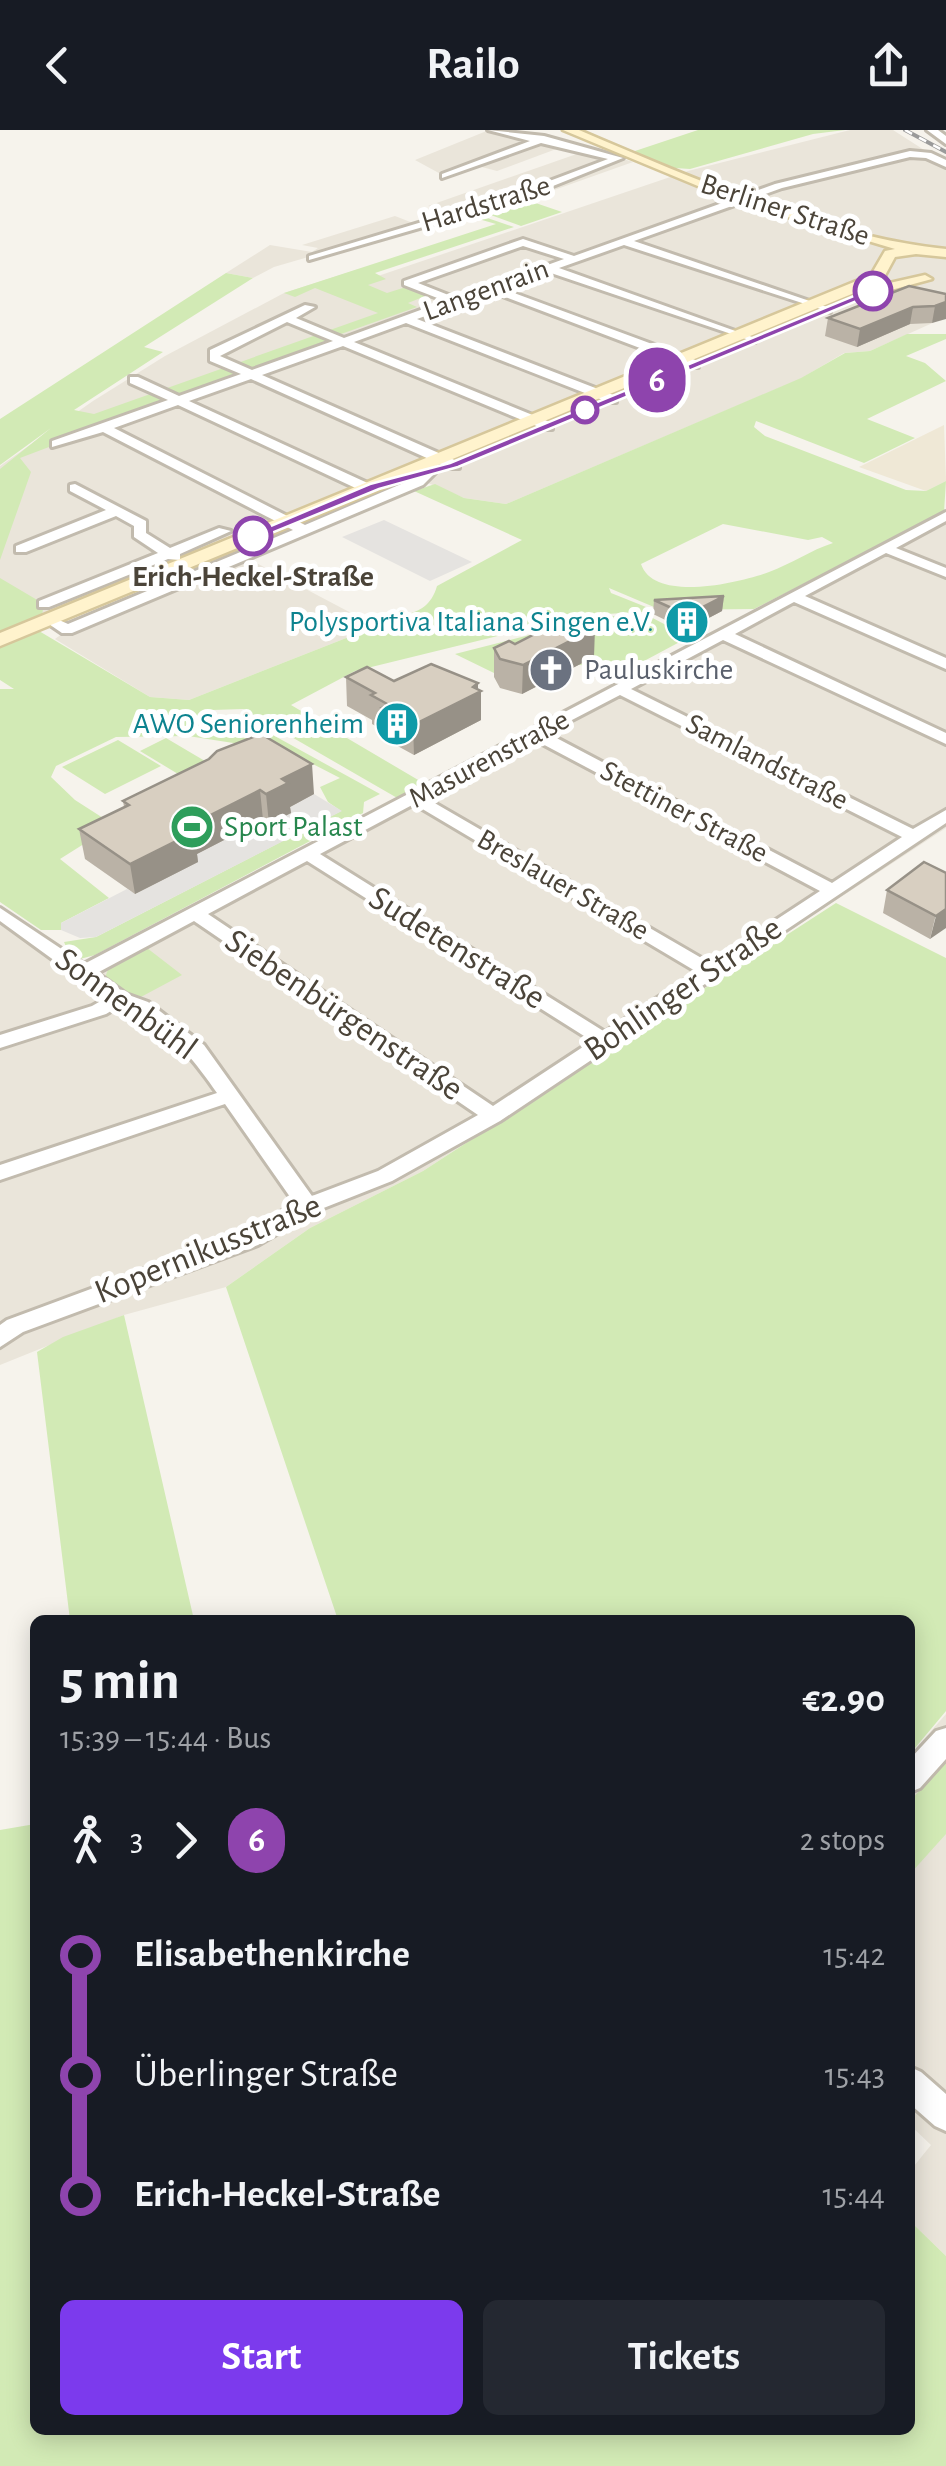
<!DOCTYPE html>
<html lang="en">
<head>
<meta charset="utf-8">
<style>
	:root { --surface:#171b24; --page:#242831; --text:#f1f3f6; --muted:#9ea1a6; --accent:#7c3aed }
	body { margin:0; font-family:"Alegreya Sans",sans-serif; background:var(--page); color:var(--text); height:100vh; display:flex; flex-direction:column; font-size:38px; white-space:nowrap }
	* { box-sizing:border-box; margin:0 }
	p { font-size:32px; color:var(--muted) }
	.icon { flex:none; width:55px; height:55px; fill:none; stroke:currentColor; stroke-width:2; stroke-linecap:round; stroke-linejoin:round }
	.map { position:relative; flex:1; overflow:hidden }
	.side { position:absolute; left:30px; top:1485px; width:885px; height:820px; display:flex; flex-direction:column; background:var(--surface); border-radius:15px; box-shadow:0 5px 25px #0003 }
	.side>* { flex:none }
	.badge { padding:0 20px; border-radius:32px; font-size:35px; line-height:65px }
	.map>.badge { position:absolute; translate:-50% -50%; box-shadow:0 0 0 5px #fff }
	.legs { display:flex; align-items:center; gap:15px; height:110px; padding:0 30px; font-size:32px }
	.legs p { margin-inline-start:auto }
	.headline { display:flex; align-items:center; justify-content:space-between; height:170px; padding:0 30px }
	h1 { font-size:55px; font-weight:700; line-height:75px }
	.primary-button { display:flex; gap:20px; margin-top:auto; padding:20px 30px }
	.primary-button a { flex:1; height:115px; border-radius:15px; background:var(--accent); color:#fff; font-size:40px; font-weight:700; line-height:115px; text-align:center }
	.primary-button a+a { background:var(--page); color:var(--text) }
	ul { padding:0 30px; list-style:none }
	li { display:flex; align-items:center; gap:35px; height:120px; font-size:38px }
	li i { display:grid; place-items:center; width:15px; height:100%; margin:0 12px; background:currentColor }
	li i::after { content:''; width:25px; height:25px; margin:-12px; border:8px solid; border-radius:50%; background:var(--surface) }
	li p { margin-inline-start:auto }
	li:first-child i { background:linear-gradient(#0000 50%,currentColor 0) }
	li:last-child i { background:linear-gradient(currentColor 50%,#0000 0) }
	header { display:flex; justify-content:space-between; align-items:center; height:130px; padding:0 30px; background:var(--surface); font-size:45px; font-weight:700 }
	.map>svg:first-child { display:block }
	.residential { fill:#eae5da }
	.education { fill:#efe8d6 }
	.green { fill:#d2eab5; fill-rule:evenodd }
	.parking { fill:#e5e3e0 }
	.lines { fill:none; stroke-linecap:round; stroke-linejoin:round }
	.street-casing { stroke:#c2bbae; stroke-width:6 }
	.secondary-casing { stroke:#d6c79b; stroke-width:5 }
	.street { fill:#fff; fill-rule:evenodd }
	.secondary { fill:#fff3cd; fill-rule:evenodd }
	.rail-casing { stroke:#9a9a9a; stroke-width:4 }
	.rail { stroke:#fff; stroke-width:2.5; stroke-dasharray:8; stroke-linecap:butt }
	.wall { fill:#bab2a6 }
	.shaded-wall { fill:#979187 }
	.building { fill:#d8cfc1; stroke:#979187; stroke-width:2.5 }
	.line-1 { fill:#8e44ad; stroke:#fff; stroke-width:2.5 }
	.stop-1-dot { fill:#fff; stroke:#8e44ad; stroke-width:5 }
	.labels { text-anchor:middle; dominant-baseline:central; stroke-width:10; stroke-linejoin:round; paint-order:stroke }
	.far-street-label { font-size:30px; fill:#4b4439; stroke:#fff }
	.far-stop-label { font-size:30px; font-weight:bold; fill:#4b4439; stroke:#fff }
	.far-culture-label { font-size:30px; fill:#0d838f; stroke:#fff; text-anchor:end }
	.far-worship-label { font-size:30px; fill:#5b616d; stroke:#fff; text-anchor:start }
	.far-leisure-label { font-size:30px; fill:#27864d; stroke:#fff; text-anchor:start }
	.street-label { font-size:35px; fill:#4b4439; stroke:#fff }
</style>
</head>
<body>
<header><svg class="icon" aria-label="back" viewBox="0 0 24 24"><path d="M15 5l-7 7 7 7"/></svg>Railo<svg class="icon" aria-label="share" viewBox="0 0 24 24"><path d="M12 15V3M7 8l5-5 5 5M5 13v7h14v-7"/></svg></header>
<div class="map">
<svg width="946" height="2336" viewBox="0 0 946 2336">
	<rect width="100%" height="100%" fill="#f6f3ec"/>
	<!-- residential -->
	<path class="residential" d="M489,0L567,15L497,41L478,36L448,48L415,30Z
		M850,0H893L946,34V187L870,221L844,223L800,249L506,374L464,368L406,344L0,510V336L93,271L165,226L284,163L359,139L378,146L688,41Z
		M591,19L633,32L526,70L461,84L428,76Z
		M395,86L418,95L274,137L253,148L226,143L270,115L312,122L318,118L302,115Z
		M946,386V698L423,1041L310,1098L226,1157L124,1185L0,1235V783L84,842Z
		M243,426L372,494L364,501L189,570L150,567L55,509L67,500Z
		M946,1584V2126L910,2091V2041L931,2015L910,1995V1625Z"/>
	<!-- education -->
	<path class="education" d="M944,295L946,351L926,361L859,337Z"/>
	<!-- green -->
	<path class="green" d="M698,0H845L813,4L690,39L675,38L632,22Z
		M521,68L562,82L521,96L477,80Z
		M470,82L514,97L375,143L386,149L368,155L387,163L406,157L428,165L408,173L417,177L341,204L330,200L378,183L315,158L295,167L284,163L496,94L461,84Z
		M226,143L253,148L144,217L163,222L74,280L94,284L319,204L331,209L55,310L49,317L20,328L31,342L0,430V339L51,298L0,335V289Z
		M907,204H946V209L906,226L925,233L946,251L867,289L915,308L864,333L756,291L754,297L765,306L906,360L926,361L946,351L944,382L754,479L661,480L609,458L611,463L656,481L590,485L551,493L355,541L291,575L425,654L399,669L243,579L212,580L210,588L253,589L262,599L380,664L364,672L363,683L95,825L80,829L68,821L64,812L96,807L341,681L328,672L320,657L340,648L307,631L260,617L188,606L116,607L56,636L51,647L75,670L114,695L60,729L109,768L61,793V800H41L0,772V559H14L0,550V517L39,501L150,567L189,570L364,501C388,479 426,495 437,456L522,410L414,361L435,354L464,368L506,374L801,248L845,223L870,221ZM723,394L808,410L822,407L833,413C811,420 791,434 769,442C739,453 654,473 641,434Z
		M0,448L44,474L42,485L0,502Z
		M643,483L689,507L631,538L579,535L501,539L494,543L455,524L596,488Z
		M166,608L210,634L183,647L140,621Z
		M118,610L161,636L105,664L62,637Z
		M836,773L946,828V1581L910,1624V1490H338L226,1157L310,1098L423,1041Z
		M147,818L182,845L139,868L104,851L108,839Z
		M124,1185L194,1490H70L37,1222L63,1207Z
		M946,1632V1704L910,1744V1671Z
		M35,1694V2300H910V2091L946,2126V2336H0V1700Z"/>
	<!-- parking -->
	<path class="parking" d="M384,390L472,432L430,451L342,407Z
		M314,664L342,681L96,807L80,808L61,800V793L127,759L136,764L191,727L263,690L269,694L290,683L285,679Z"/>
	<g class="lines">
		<defs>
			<path id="street" d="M488,0L544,6L623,28L523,68L309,130V126L515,64L608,29L541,13L442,48V44L530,11Z
				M927,0H938L946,6V14Z
				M910,21L931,23L946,30V37L926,28L910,27L782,58L634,111L830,178V182L624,115L559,138L755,208V212L548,142L503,159L698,231V237H690L492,162L417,189L616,266V272H608L406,193L354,212L552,293V299H544L343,216L262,245L459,332V338H449L251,249L189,271L374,356V362H364L178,275L114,298L305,395L413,349L423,340L435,343L423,355L72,503H62L43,490L50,486L68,494L293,400L103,302L52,317V311L168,270L130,253V247H138L179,266L241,244L210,231V220L305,175L315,177L296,188L344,208L445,171L404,155V151L523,109L574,126L775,54ZM523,116L564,129L456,168L418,153ZM287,192L333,211L252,240L220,226Z
				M75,354L146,391V403L170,418L219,398L231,401L180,424V430L168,429L49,477H39V471L158,423L134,407V396L116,386L26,422H16V416L106,380L70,361V355Z
				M946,382V391L896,418L946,438V447L886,423L805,466L946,528V539L794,472L735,504L946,603V614L723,510L631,559L913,699L946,680V693L500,991L392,1051L316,1081L258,1115L23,1202L0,1217V1195L7,1190L242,1103L295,1074L225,974L0,1050V1035L217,963C193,928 162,890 121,875L106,884L0,918V905L92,876L106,868L0,791V778L84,834ZM620,565L902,707L832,753L547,603ZM535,610L820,761L710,833L426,668ZM414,674L697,842L605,902L320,724ZM307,731L592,911L493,976L208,784ZM194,791L478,985L378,1041L312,1066L204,915L148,872L126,864L97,843Z
				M946,1598V1629L920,1658L910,1662V1629L936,1601Z
				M910,1937L921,1942L946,1964V2001L935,1996L910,1974Z"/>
			<path id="secondary" d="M563,0H579C689,47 827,107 946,119V127L916,124L895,127L882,151L863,159L925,145L932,149L865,167L860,166L859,161L0,516V503L871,145L885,121L895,119L734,71Z"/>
		</defs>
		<!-- street casing -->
		<use href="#street" class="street-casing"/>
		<!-- secondary casing -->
		<use href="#secondary" class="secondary-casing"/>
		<!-- street -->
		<use href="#street" class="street"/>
		<!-- secondary -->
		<use href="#secondary" class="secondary"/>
		<defs>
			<path id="rail" d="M905,0L946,22"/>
		</defs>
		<!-- rail casing -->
		<use href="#rail" class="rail-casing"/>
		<!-- rail -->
		<use href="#rail" class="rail"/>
	</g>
	<!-- wall -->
	<path class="wall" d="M946,164L932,193L910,194L857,217L825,206L828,188Z
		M724,466L722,481L686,500L653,484L654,470Z
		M515,514L594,527L522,564L500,558L494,547V518Z
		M346,547L478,559L481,561V590L414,625L383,608V600L372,594V590L347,576Z
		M209,629L314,664L290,677L291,683L269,694L263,690L197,724L198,732L135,764L85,729L79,699L124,677L123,671Z
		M946,743L930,809L883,783L887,760Z"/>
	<!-- shaded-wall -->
	<path class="shaded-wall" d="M946,172V189L932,193L935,176Z
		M913,177L910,194L857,217L860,199Z
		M724,466L722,481L686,500L687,485Z
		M595,498L594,527L522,564L523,535Z
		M478,553V562L481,561V590L414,625L413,595Z
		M312,634L314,664L290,677L291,683L269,694L266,664L282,649Z
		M260,660L263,690L197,724L198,732L135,764L130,734L187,697Z
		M946,779V798L930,809L936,786Z"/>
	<!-- building -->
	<path class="building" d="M909,156L946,164V172L935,176L913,177L860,199L828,188Z
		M724,466L687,485L654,470Z
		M570,486L595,498L523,535L500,529L494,518L509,511L515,514Z
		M431,534L478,553L473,557L481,561L413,595L382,578L389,575L371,565L375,563L346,547L367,537L394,551Z
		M261,604L312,634L282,649L288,653L266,664L260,660L187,697L194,702L130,734L79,699L129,675L123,671L209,629L217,621Z
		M924,732L946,743V779L936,786L887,760Z"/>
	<!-- line-1 -->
	<path class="line-1" d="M873,158L876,163L458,337L379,359L257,409L247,406L370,354L450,333Z"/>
	<!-- icons -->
	<defs>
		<symbol id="building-disc" viewBox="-11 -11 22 22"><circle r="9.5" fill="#0f9aa8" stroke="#fff"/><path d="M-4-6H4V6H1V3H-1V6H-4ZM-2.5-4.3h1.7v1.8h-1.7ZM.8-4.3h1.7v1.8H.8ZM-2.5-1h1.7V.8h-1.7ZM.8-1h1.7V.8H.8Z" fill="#fff"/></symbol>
		<symbol id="church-disc" viewBox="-11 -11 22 22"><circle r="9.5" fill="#6b7280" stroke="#fff"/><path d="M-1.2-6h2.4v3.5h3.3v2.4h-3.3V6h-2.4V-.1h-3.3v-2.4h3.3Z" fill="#fff"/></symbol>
		<symbol id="stadium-disc" viewBox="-11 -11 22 22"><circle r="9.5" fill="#2e9e5b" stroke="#fff"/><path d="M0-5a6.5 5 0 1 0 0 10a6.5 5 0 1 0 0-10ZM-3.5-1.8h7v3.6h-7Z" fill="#fff"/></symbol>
	</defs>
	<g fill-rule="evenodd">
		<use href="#building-disc" x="662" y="467" width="50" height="50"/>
		<use href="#church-disc" x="526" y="515" width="50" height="50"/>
		<use href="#building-disc" x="372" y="569" width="50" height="50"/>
		<use href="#stadium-disc" x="167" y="672" width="50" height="50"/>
	</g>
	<!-- markers -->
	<g class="stop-1-dot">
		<circle cx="873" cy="161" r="18"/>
		<circle cx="585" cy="280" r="12"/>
		<circle cx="253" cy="406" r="18"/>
	</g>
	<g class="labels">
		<!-- far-street labels -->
		<g class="far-street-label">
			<text transform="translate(486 74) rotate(-17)">Hardstraße</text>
			<text transform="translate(785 80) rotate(18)">Berliner Straße</text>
			<text transform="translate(486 160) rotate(-20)">Langenrain</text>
			<text transform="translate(489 629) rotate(-28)">Masurenstraße</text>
			<text transform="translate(767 632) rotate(27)">Samlandstraße</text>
			<text transform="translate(684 682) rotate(28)">Stettiner Straße</text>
			<text transform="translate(563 755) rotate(30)">Breslauer Straße</text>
		</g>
		<!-- far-stop labels -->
		<g class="far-stop-label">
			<text x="253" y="447">Erich-Heckel-Straße</text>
		</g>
		<!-- far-culture labels -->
		<g class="far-culture-label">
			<text x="654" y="492">Polysportiva Italiana Singen e.V.</text>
			<text x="364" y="594">AWO Seniorenheim</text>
		</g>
		<!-- far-worship labels -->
		<g class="far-worship-label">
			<text x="584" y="540">Pauluskirche</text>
		</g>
		<!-- far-leisure labels -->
		<g class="far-leisure-label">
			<text x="224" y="697">Sport Palast</text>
		</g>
		<!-- street labels -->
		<g class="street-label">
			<text transform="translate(457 818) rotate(32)">Sudetenstraße</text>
			<text transform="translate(683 859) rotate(-34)">Bohlinger Straße</text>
			<text transform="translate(126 874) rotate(36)">Sonnenbühl</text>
			<text transform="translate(344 885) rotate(34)">Siebenbürgenstraße</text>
			<text transform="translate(208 1119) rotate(-22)">Kopernikusstraße</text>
		</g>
	</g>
</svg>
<b class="badge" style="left:657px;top:250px;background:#8e44ad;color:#fff">6</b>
<section class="side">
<div class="headline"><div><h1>5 min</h1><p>15:39 – 15:44 · Bus</p></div><b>€2.90</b></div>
<div class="legs"><svg class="icon" aria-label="walk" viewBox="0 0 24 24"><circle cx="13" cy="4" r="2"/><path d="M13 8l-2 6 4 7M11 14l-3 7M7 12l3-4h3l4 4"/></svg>3<svg class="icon" aria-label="forward" viewBox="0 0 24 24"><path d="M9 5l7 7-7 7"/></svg><b class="badge" style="background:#8e44ad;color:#fff">6</b><p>2 stops</p></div>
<ul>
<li><i style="color:#8e44ad"></i><b>Elisabethenkirche</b><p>15:42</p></li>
<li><i style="color:#8e44ad"></i><span>Überlinger Straße</span><p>15:43</p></li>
<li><i style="color:#8e44ad"></i><b>Erich-Heckel-Straße</b><p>15:44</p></li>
</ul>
<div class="primary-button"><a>Start</a><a>Tickets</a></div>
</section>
</div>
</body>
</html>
